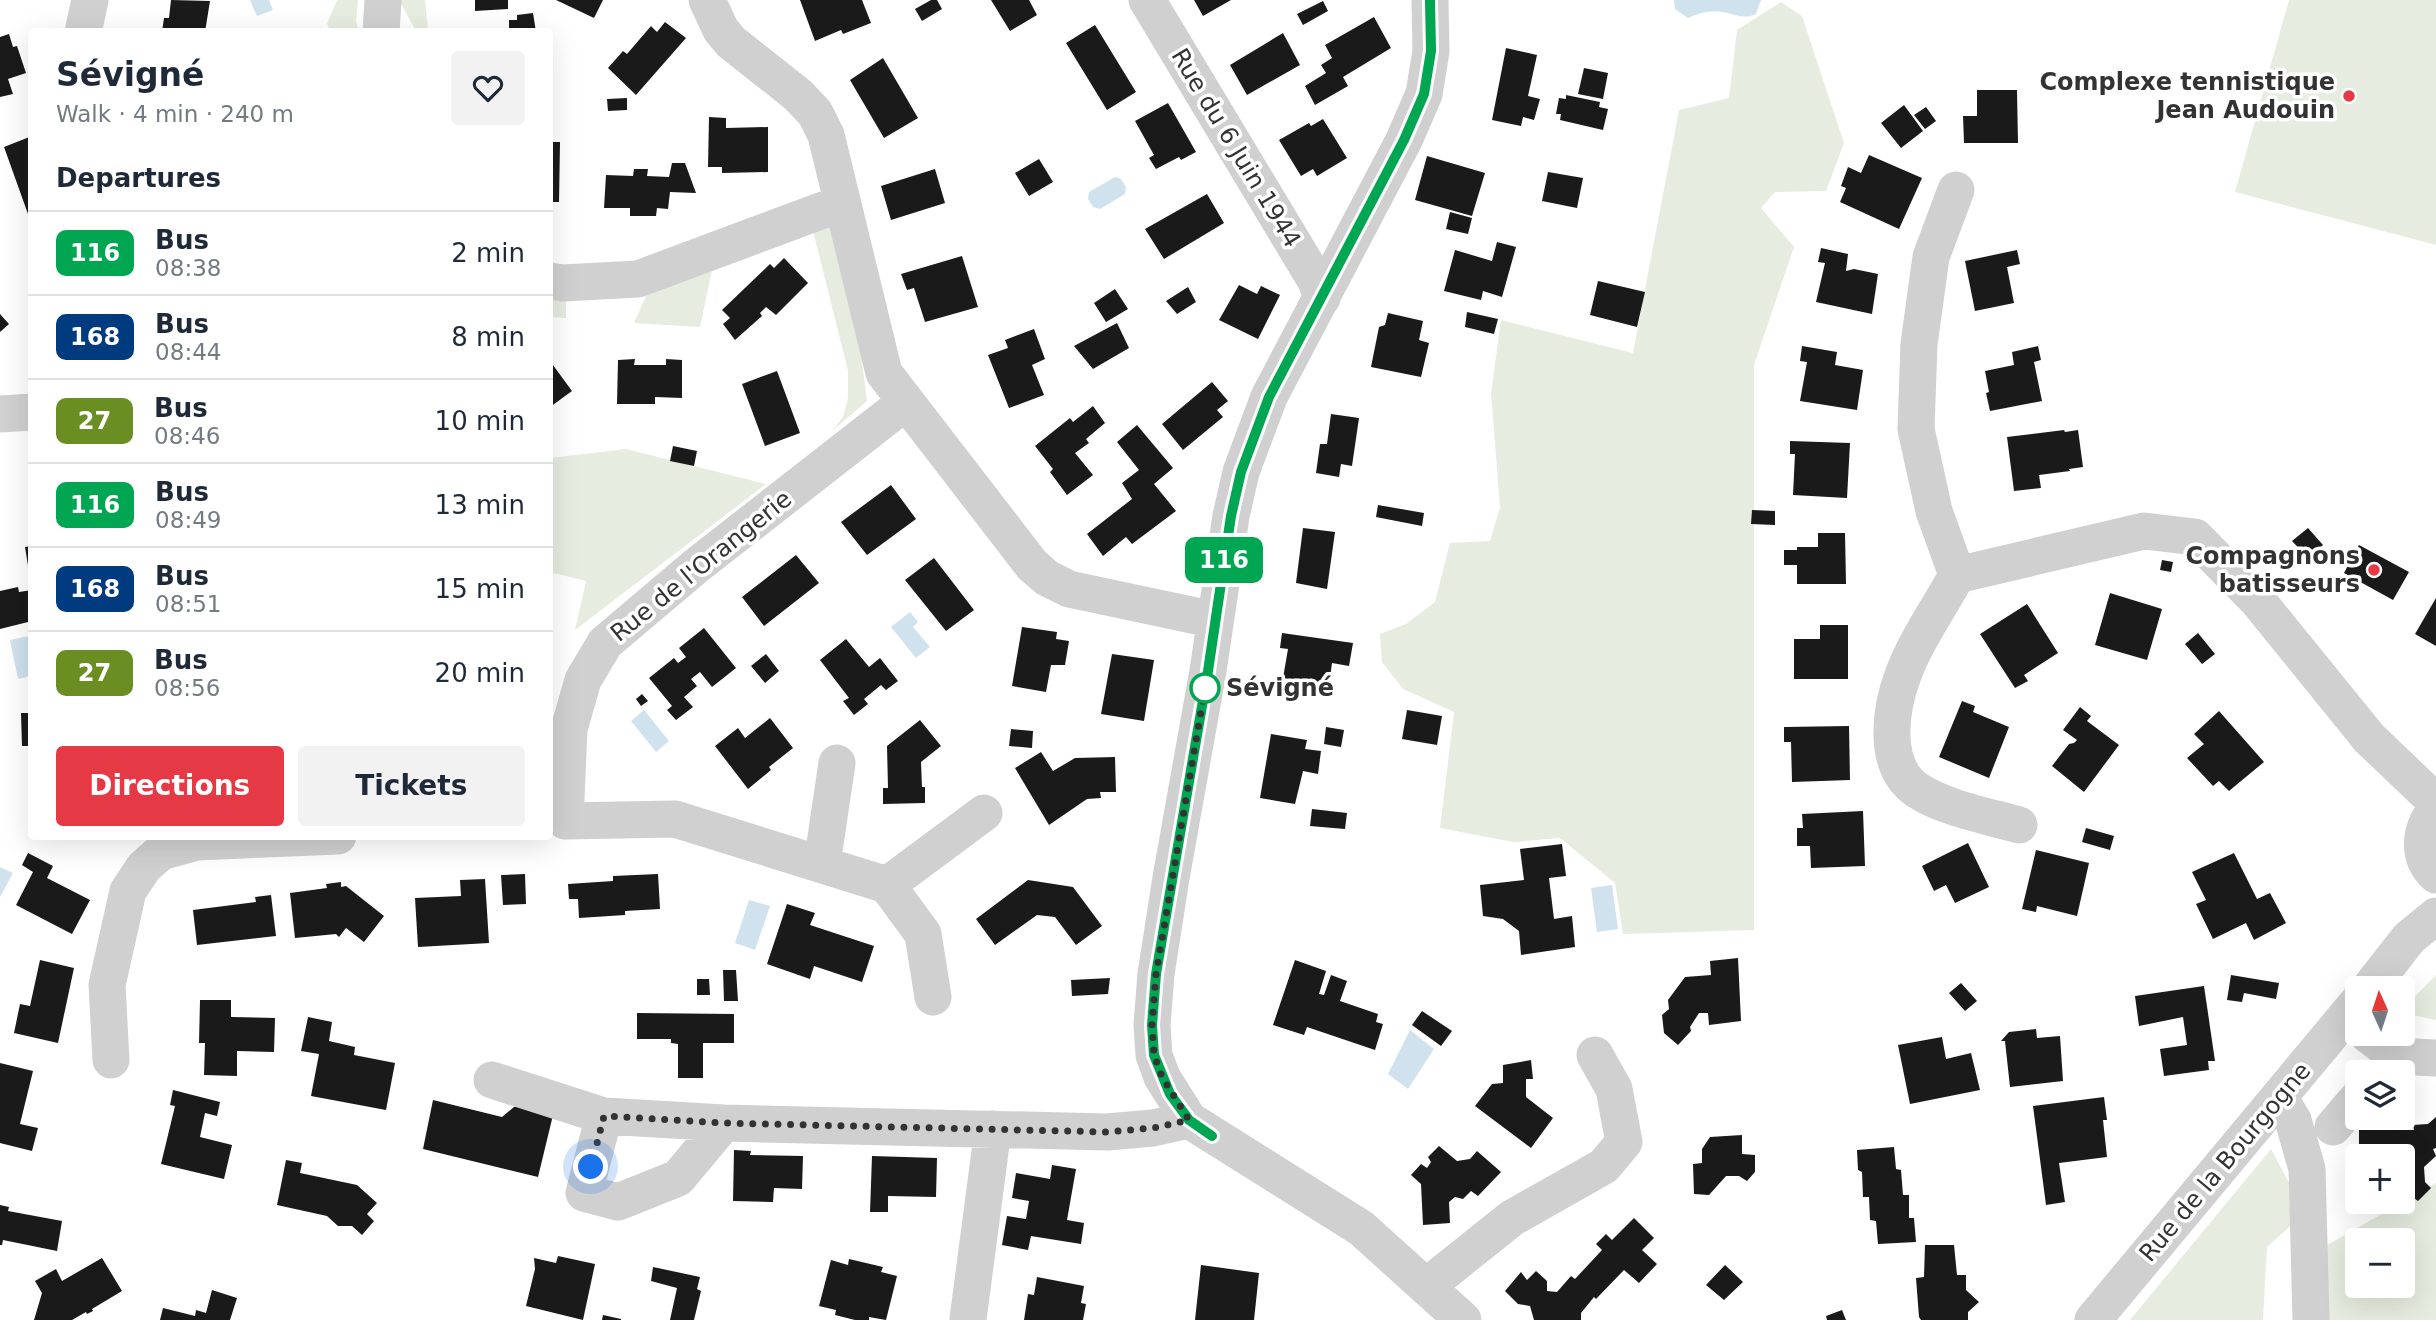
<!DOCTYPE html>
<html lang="en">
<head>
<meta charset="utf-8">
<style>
	:root { --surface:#fff; --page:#f2f2f3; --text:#1f2937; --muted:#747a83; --line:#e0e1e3; --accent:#e63946 }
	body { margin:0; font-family:"DejaVu Sans",sans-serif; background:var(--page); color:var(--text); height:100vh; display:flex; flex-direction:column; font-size:26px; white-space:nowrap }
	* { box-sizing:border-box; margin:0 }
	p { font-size:23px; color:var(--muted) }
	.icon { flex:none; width:38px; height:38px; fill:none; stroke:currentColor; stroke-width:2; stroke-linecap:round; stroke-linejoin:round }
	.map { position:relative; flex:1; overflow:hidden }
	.details { position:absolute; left:28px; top:28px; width:525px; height:812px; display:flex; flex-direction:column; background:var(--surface); border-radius:7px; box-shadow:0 7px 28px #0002 }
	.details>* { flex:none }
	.badge { padding:0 14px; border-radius:10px; font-size:24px; line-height:46px }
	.needle { width:46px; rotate:357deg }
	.tools { position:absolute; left:2345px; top:976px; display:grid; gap:14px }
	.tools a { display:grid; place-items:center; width:70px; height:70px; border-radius:7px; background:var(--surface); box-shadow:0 7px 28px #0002; font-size:35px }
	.you { position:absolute; width:35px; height:35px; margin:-18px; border:5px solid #fff; border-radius:50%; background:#1a73e8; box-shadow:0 0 0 10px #1a73e833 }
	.map>.badge { position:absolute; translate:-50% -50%; box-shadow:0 0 0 4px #fff }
	h2 { padding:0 28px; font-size:26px; line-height:63px }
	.round { display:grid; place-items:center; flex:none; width:74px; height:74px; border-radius:7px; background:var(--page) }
	.head { display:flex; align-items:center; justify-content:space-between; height:119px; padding:0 28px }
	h1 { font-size:33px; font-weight:800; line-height:52px }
	.primary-button { display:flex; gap:14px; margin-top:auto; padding:14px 28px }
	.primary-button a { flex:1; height:80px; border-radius:7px; background:var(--accent); color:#fff; font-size:28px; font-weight:800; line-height:80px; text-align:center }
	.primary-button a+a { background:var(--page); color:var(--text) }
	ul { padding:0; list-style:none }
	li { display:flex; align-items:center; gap:21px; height:84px; padding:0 28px; border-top:2px solid var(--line) }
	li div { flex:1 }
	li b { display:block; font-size:26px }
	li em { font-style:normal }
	li .badge { min-width:77px; font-weight:700; text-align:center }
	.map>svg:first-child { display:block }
	.green { fill:#e6ecdf; fill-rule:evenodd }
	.water { fill:#cfe2ee }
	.building { fill:#1a1a1a }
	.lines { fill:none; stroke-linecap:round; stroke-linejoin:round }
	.minor { stroke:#d0d0d0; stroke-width:37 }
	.line-casing { stroke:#fff; stroke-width:16 }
	.line { stroke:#00a651; stroke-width:10 }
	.walk { stroke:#333; stroke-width:7; stroke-dasharray:0 12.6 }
	.poi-dot { fill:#e63946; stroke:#fff; stroke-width:2.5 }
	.stop-dot { fill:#fff; stroke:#00a651; stroke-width:3.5 }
	.labels { text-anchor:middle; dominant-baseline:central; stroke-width:7; stroke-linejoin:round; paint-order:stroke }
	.poi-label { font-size:24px; font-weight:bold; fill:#333; stroke:#fff; text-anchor:end }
	.street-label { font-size:24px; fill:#333; stroke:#fff }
	.stop-label { font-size:24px; font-weight:bold; fill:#333; stroke:#fff; text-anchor:start }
</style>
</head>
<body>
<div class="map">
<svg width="2436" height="1320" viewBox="0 0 2436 1320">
	<rect width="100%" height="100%" fill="#fff"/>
	<!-- green -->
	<path class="green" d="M337,0H358L356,22L359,31H331L327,24Z
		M399,0H425L428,29L426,31H416Z
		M2289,0H2436V245L2235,192Z
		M1781,2L1802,16L1844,143L1826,191L1775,192L1761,208L1794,247L1754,365V930L1623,934L1615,883L1560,838L1513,842L1440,828L1454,712L1403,689L1382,662L1380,634L1406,624L1435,602L1450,543L1490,541L1500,507L1491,393L1501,320L1633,353L1679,110L1729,98L1737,30Z
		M831,222L859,339L867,401L832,431L843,417L848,398V371L813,231Z
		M713,266L700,327L634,323L651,285Z
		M550,289L566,295V318L550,317Z
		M626,449L766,484L575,630L586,581L550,572V458Z
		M2436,975V1020L2403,1013V1009Z
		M2271,1149L2305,1213L2267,1247L2263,1320H2130Z
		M2436,1183V1320H2323L2322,1248ZM2357,1241H2403V1286H2357Z"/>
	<!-- water -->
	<path class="water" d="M250,0H269L273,10L257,16Z
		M1674,0H1761L1756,14C1743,20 1735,14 1722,12C1711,10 1699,13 1688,18L1675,9Z
		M1115,177L1121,179L1126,187L1125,194L1100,209L1093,207L1088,199L1089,192Z
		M910,612L918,622L913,627L930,647L916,658L891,627Z
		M29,636L31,676L18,679L10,640Z
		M644,710L669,741L656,752L631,721Z
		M0,867L13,873L0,897Z
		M1612,885L1618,929L1597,932L1591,888Z
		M749,900L770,906L755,950L735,943Z
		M1410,1030L1434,1049L1408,1089L1388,1074Z"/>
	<!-- building -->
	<path class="building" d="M171,0L210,1L205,32H162L164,18H169Z
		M475,0H508V9L475,11Z
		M556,0H603L594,18Z
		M800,0H862L871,23L843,34L841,30L815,41Z
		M931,0H937L942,9L922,21L915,9Z
		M991,0H1029L1037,15L1010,31Z
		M1194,0H1231L1203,16Z
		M1323,1L1328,11L1303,25L1297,14Z
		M533,13L536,32H509V20H517V15Z
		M1374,17L1391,48L1343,77L1348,86L1315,105L1305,86L1326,73L1321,65L1332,58L1325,45Z
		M665,22L686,38L636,95L608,68L623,51L627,54L651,26L657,32Z
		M1095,25L1136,92L1107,110L1066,43Z
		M1283,33L1300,65L1247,95L1230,65Z
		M9,34L13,47L17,46L26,73L8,79L13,94L0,97V37Z
		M1506,48L1537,55L1528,96L1540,99L1534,120L1523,117L1521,126L1492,120Z
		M883,58L918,118L884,138L850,80Z
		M1584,68L1608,73L1603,99L1578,94Z
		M1977,90H2017L2018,143H1964L1963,116H1977Z
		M1566,95L1600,102L1599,107L1608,109L1603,130L1560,120L1561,114H1556L1559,98L1566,99Z
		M627,98V110L608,111L607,99Z
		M1168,103L1196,152L1181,160L1179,157L1156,169L1149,158L1154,155L1135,121Z
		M1904,105L1923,131L1901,148L1881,123Z
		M1926,107L1936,121L1925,129L1914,115Z
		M709,117L726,118V128L768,127V172L722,173V167H708Z
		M1323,119L1347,158L1317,176L1313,169L1301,176L1279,140L1309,123L1311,126Z
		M32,136V213L28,214L4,147Z
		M550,142H560L559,202H550Z
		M1869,155L1922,178L1899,229L1840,202L1846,188L1841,186L1848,167L1861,173Z
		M1427,156L1485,173L1472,216L1415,200Z
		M1039,159L1053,182L1029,196L1015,173Z
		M672,163H685L696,193L670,192L668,209L657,208L656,216H630V208H604L606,175L633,176L634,169H648L647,176L669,177Z
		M935,169L945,203L891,220L881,186Z
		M1548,172L1583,178L1577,208L1542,201Z
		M1207,194L1224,223L1164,259L1145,229Z
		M1450,212L1472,218L1468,234L1446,229Z
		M1497,242L1516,247L1502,297L1483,291L1481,300L1444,291L1455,250L1492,261Z
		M1821,248L1848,254L1846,271L1854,269L1878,274L1872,314L1816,302L1825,263L1818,262Z
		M2017,250L2020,264L2007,267L2014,303L1975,311L1965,261Z
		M962,256L978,307L925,322L914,288L907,290L901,274Z
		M784,258L808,283L776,315L766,307L760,313L762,316L735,340L723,324L730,318L722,310L770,264L774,268Z
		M1598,281L1645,292L1637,327L1590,315Z
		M1239,285L1257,294L1261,286L1280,295L1258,339L1219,320Z
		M1188,287L1196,302L1177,314L1166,301Z
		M1115,289L1128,309L1106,322L1094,303Z
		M1467,312L1498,319L1494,334L1465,327Z
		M1388,313L1423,321L1419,340L1429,343L1421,377L1371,367L1379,327L1385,325Z
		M0,314L9,324L0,332Z
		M1117,323L1129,348L1093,369L1074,346Z
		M1034,329L1045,359L1032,365L1044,395L1009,408L988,355L1008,348L1005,340Z
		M1802,346L1837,352L1835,365L1863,370L1857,410L1800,401L1807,362L1800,361Z
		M2038,346L2041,360L2034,362L2042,401L1990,411L1986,393L1989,392L1985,371L2014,365L2012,352Z
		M635,359L634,365H666V359L682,360V398L655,397V404H617L618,360Z
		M550,361L572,391L550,407Z
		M777,371L800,433L765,446L742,384Z
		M1212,382L1228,401L1217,410L1223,417L1183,450L1162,424Z
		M1093,406L1105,423L1086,439L1089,443L1075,453L1093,475L1067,495L1050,472L1053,469L1035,446L1070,418L1073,422Z
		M1331,414L1359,418L1352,466L1341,464L1339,477L1316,473L1320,444H1327Z
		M1137,425L1173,468L1154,484L1176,511L1132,544L1126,537L1103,556L1087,534L1132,499L1122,483L1139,470L1117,442Z
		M2064,430L2065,432L2078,430L2083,467L2069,469L2070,471L2039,475L2041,488L2014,491L2007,437Z
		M1790,441L1850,443L1847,498L1793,495L1795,454H1790Z
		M673,446L697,451L694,466L670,461Z
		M891,485L916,519L867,555L841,522Z
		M1378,505L1424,513L1422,526L1376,517Z
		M1752,510L1775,511V525L1751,524Z
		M1303,528L1335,532L1327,589L1296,583Z
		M2308,528L2323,545L2308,558L2292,541Z
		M1818,533H1845L1846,584H1797V565H1784V550H1797V547H1818Z
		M2359,545L2409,572L2393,600L2344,573Z
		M32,546V578H30L25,547Z
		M796,555L819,583L764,626L742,597Z
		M934,558L974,610L946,631L905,580Z
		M2162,560L2173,562L2171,572L2160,570Z
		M18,587L19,592L32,590V621L0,629V591Z
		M2110,593L2162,609L2147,660L2095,645Z
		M2436,598V646L2415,634Z
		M2027,604L2058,653L2024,675L2028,681L2015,688L1980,634Z
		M1820,625H1848V679H1794V639H1820Z
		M1022,627L1057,632L1056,639L1069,641L1065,665H1051L1046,692L1012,686Z
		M704,628L736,668L712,687L700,672L691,679L697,686L684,697L693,707L676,720L667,710L672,706L649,678L674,658L678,663L686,657L679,648Z
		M1282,633L1353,643L1349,666L1332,663L1329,685L1283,678L1288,649L1280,648Z
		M2198,633L2215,654L2202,664L2185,644Z
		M846,639L869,667L880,658L898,681L886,690L881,685L864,699L868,704L854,715L843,701L849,698L820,660Z
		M766,654L779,671L765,683L751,666Z
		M1112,654L1154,660L1144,721L1101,714Z
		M642,694L648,701L641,706L636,699Z
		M1962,701L1975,706L1973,712L2009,727L1989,778L1939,757Z
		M2080,707L2091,716L2087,721L2119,745L2084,792L2052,766L2069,744L2074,743L2077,740L2063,730Z
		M1407,710L1442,716L1437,745L1402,739Z
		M2219,711L2264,762L2229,791L2219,781L2213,786L2187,758L2204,744L2194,734Z
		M21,713H32V746H22Z
		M770,718L793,748L769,767L771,770L748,789L715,746L738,728L745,738Z
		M920,720L941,746L921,762L922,787H925V803L883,804V788H888L887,746Z
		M1849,726L1850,780L1792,782L1791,742H1784V727Z
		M1326,727L1344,730L1341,747L1324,744Z
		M1011,729L1033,731L1032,748L1009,746Z
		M1271,734L1307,740L1305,749L1321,751L1318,774L1303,771L1295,804L1260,798Z
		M1041,752L1053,771L1075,758L1115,757L1116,792H1100L1101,798L1087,799L1049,825L1015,768Z
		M1312,809L1347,813L1345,829L1310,826Z
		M1863,811L1865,866L1811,868L1810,846H1797V828H1803L1802,814Z
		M2086,828L2114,836L2110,850L2082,842Z
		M1968,843L1989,887L1955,903L1946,885L1934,891L1922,866Z
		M1562,844L1566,876L1549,878L1554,919L1572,916L1575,947L1521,955L1519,931L1503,919L1483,916L1480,885L1524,880L1520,849Z
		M2036,850L2089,863L2077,916L2037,906L2036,912L2022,909Z
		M28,853L53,866L47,878L90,900L72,934L16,905L33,872L22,865Z
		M2234,853L2257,899L2270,893L2286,923L2254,940L2246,923L2213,939L2196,904L2206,900L2192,872Z
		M525,874L526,904L503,905L501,875Z
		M658,874L660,909L625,911V915L579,918L578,899H569L568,884L613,881V876Z
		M485,879L489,943L418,947L415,898L461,896L460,880Z
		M1028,880L1073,887L1102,926L1076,945L1055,917L1037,915L995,945L976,919Z
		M341,882V887L346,886L384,916L364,942L346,928L339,937L336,934L295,938L290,893L327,888L326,884Z
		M271,895L276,936L197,945L193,910L256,902L255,897Z
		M787,904L815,913L810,925L874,946L862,982L814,966L810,979L767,964Z
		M1738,958L1741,1021L1709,1025L1708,1013H1699L1690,1027L1691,1031L1678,1045L1664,1033L1662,1015L1669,1009L1668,1000L1685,977L1711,975L1710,961Z
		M40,960L74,968L58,1043L14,1033L20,1004L30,1006Z
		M1295,960L1326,971L1319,994L1324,995L1331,975L1347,981L1340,1001L1378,1014L1376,1022L1383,1024L1375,1050L1307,1027L1304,1035L1273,1025Z
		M723,970H736L738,1001H724Z
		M2231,975L2279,983L2276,999L2244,993L2242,1002L2227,1000Z
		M1110,978L1108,994L1072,996L1071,980Z
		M697,979H709L710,995H697Z
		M1961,983L1977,1001L1965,1011L1949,993Z
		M2204,986L2215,1061H2208L2209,1070L2164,1076L2160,1049L2187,1045L2183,1017L2139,1026L2135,996Z
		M200,1000H231V1017L275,1018L274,1052L237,1051V1076L204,1075L205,1043H199Z
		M1422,1011L1452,1031L1441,1046L1412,1025Z
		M637,1013L734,1014V1043H703V1078H678V1044L671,1043V1039H637Z
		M308,1017L332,1022L329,1041L355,1047L354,1055L395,1063L386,1110L311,1096L319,1054L301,1051Z
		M2036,1029L2037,1038L2060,1036L2063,1081L2010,1087L2005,1041H2001L2009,1032Z
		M1942,1037L1946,1059L1971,1053L1980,1090L1910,1104L1898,1045Z
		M1531,1060L1533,1079H1526V1097L1553,1118L1531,1148L1475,1106L1492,1084L1503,1083V1065Z
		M0,1063L33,1071L20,1124L38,1128L32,1151L0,1143Z
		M173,1090L220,1102L217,1116L205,1113L200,1137L232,1145L224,1179L161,1164L175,1106L170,1105Z
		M2104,1097L2107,1120H2103L2107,1157L2059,1163L2065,1202L2046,1205L2033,1106Z
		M433,1100L502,1117L514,1107L526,1104L554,1111L538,1177L423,1149Z
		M2436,1117V1148L2433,1149L2436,1156L2424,1167L2425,1182L2431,1188L2418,1201L2411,1196H2403V1157H2359V1130L2372,1119L2383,1130H2414L2413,1125L2428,1124Z
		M1742,1135V1154L1755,1155V1172L1747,1181L1739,1176H1726L1709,1195L1694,1194L1693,1164L1702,1163V1149L1710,1137Z
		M1439,1146L1457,1161L1470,1159L1477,1151L1501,1172L1478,1196L1471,1191L1463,1199L1455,1197L1449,1202L1450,1223L1423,1225L1421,1184L1411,1175L1421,1164L1427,1168L1431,1162L1428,1157Z
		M1894,1147L1896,1169L1901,1170L1903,1195H1909V1218H1914L1916,1242L1878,1244L1876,1221L1870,1220L1869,1197H1863L1862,1172L1858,1170L1857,1150Z
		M734,1150L751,1151L750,1155L803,1156L802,1189L774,1188L773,1202L733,1201Z
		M872,1156L937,1158L936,1197L888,1196V1212H870Z
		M286,1160L302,1163L300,1173L357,1185L377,1203L367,1214L374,1221L362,1235L352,1226H338L327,1216L277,1205Z
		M1052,1165L1076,1169L1067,1220L1084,1223L1081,1244L1031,1236L1028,1250L1002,1245L1007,1216L1026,1219L1029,1201L1012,1198L1016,1173L1050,1179Z
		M0,1205L9,1207L8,1211L62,1221L57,1251L3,1240L2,1245H0Z
		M1634,1218L1654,1238L1642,1250L1657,1264L1639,1283L1624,1270L1596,1299L1594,1297L1581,1313V1320H1534L1530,1306L1518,1304L1505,1291L1521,1272L1527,1280L1536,1271L1547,1281V1291L1557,1292L1571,1276L1575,1279L1602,1250L1596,1244L1606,1234L1612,1240Z
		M1925,1245H1954L1957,1275H1966V1290L1979,1302L1968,1312V1320H1921L1919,1317L1916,1278L1924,1277Z
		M558,1256L595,1264L583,1320L526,1306L535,1269L534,1258L556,1263Z
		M102,1258L122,1291L92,1309L93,1311L87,1314L86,1312L72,1320H34L42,1293L35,1281L56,1269L62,1281Z
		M849,1259L883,1267L881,1272L897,1276L886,1320L869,1317V1320H855L835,1315L836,1310L819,1306L831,1260L848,1265Z
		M1201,1265L1259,1273L1254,1320H1195Z
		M1725,1265L1743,1282L1724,1300L1706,1285Z
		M653,1267L700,1277L697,1289L701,1291L694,1320H670L677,1288L651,1281Z
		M1037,1277L1084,1286L1081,1303L1086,1304L1083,1320H1024L1028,1294L1034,1295Z
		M212,1290L237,1298L230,1320H160L163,1308L195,1316L196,1310L206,1313Z
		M1842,1310L1846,1320H1827L1826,1316Z
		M603,1315L621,1319V1320H602Z"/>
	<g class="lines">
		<!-- minor -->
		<path class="minor" d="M707,0L721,30L731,42L798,95L815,113L826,135L884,373L1032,565L1047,578L1069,589L1215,620
			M1147,0L1316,281L1322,298
			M1430,0L1431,51L1424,94L1404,140L1269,397L1241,472L1231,516L1208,671L1171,878L1156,974L1152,1025L1154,1055L1162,1077L1189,1120L1361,1228L1463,1320
			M83,32L90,0
			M381,32L383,0
			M1956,190L1931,257L1919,344L1916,429L1934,511L1957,575
			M550,281L563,283L638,279L842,203
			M906,402L696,566L605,643L583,680L569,729L565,821L675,819L887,885L923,934L933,997
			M0,414L32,412
			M2436,809C2420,829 2416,856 2436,875
			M2019,825C1987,816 1944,808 1917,790C1882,766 1890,710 1903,675C1916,640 1939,608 1957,575L2144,531L2195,537L2258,601L2369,738L2436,802
			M822,864L837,763
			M887,885L984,813
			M2369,989L2409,938L2436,916
			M2367,1034L2396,1056L2436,1058
			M111,1060L107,985L128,891L144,867L161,852L197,842L338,836
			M492,1080L604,1116L724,1123L1107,1132L1153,1128L1189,1120
			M2279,1097L2293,1120L2307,1169L2311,1320
			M604,1116L584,1193L618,1202L678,1178L724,1123
			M2333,1127L2357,1099
			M1427,1286L1512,1218L1604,1166L1624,1142L1614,1089L1595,1055
			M968,1319L993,1129
			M2093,1320L2357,1003"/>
	</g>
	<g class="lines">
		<defs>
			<path id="line" d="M1212,1136L1189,1120L1170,1094L1154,1055L1152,1025L1156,974L1208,671L1231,516L1241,472L1269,397L1404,140L1424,94L1431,51L1430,0"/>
		</defs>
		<!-- line casing -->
		<use href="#line" class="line-casing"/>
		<!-- line -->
		<use href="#line" class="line"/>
		<!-- walk -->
		<path class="walk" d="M591,1167L604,1116L724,1123L1107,1132L1153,1128L1189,1120L1162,1077L1154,1055L1152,1025L1156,974L1205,688"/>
	</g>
	<!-- markers -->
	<g class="poi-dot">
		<circle cx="2349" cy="96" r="7"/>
		<circle cx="2374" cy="570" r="7"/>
	</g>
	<circle class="stop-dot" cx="1205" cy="688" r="14"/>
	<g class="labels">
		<!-- poi labels -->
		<g class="poi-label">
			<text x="2335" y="82">Complexe tennistique<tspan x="2335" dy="28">Jean Audouin</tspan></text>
			<text x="2360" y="556">Compagnons<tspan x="2360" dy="28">batisseurs</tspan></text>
		</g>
		<!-- street labels -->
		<g class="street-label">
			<text transform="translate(1236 148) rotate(59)">Rue du 6 Juin 1944</text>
			<text transform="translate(701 566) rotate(-39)">Rue de l'Orangerie</text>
			<text transform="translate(2225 1162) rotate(-50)">Rue de la Bourgogne</text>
		</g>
		<!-- stop labels -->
		<g class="stop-label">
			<text x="1226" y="688">Sévigné</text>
		</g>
	</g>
</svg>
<div class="tools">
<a><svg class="needle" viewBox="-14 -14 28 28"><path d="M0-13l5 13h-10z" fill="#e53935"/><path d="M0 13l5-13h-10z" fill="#747a83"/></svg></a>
<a><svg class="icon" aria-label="layers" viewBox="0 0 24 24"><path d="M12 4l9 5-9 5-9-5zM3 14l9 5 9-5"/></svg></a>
<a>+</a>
<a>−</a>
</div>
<div class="you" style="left:591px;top:1167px"></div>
<b class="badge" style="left:1224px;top:560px;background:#00a651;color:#fff">116</b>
<section class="details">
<div class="head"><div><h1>Sévigné</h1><p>Walk · 4 min · 240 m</p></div><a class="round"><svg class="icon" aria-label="heart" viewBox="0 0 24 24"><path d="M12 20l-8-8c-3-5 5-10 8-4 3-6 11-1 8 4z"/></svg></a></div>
<h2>Departures</h2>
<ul>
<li><span class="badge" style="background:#00a651;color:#fff">116</span><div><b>Bus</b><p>08:38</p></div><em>2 min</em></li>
<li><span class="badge" style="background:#003b80;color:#fff">168</span><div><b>Bus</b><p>08:44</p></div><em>8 min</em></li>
<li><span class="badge" style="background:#6b8e23;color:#fff">27</span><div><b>Bus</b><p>08:46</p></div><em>10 min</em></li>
<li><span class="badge" style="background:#00a651;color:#fff">116</span><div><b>Bus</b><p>08:49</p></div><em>13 min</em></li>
<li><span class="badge" style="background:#003b80;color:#fff">168</span><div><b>Bus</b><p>08:51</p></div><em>15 min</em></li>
<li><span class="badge" style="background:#6b8e23;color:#fff">27</span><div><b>Bus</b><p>08:56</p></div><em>20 min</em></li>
</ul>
<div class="primary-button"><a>Directions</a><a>Tickets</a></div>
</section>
</div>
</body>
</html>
